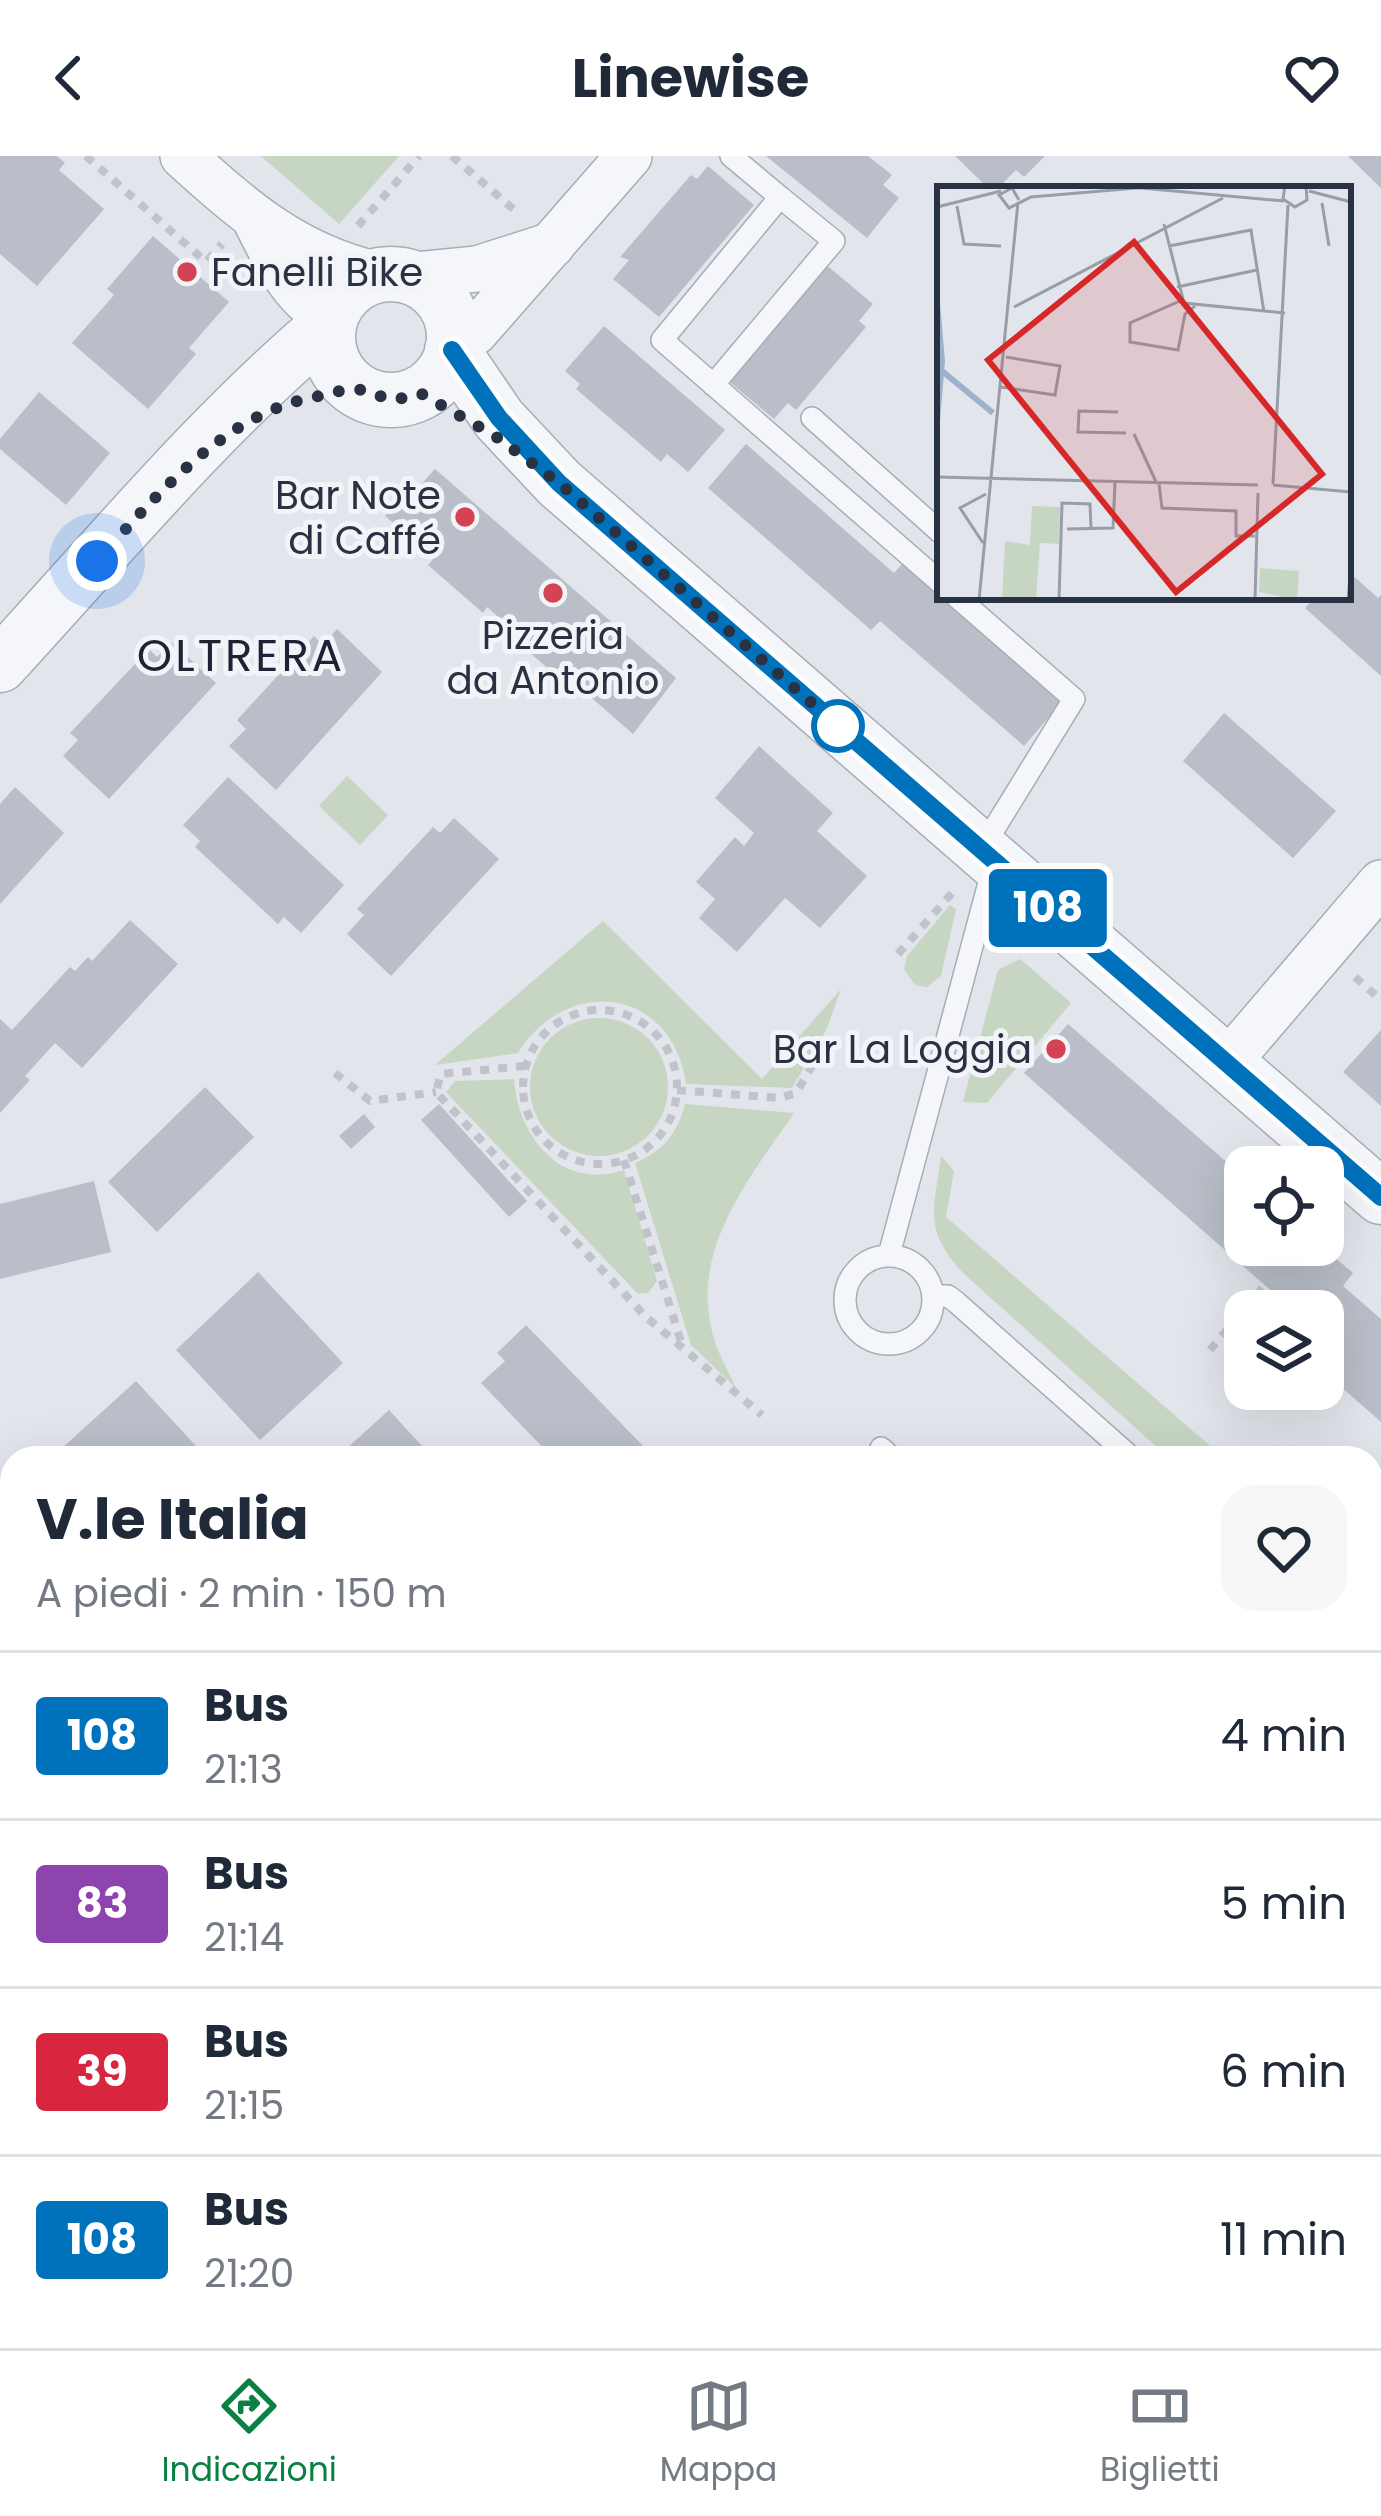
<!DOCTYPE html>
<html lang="it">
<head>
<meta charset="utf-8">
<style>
	:root { --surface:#fff; --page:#f6f6f7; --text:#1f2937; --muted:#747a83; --line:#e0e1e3; --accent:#0b8043 }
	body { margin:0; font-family:Poppins,sans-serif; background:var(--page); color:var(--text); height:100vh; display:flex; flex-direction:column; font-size:45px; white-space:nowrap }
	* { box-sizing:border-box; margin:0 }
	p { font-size:39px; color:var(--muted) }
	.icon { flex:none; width:66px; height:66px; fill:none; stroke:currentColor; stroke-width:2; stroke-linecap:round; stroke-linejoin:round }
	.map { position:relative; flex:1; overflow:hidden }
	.sheet { position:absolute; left:0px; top:1290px; width:1383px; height:903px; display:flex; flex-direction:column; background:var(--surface); border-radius:36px 36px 0 0; box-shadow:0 12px 48px #0002 }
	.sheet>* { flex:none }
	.badge { padding:0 24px; border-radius:9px; font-size:42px; line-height:78px }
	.fabs { position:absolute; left:1224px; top:990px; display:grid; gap:24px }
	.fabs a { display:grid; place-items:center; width:120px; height:120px; border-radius:24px; background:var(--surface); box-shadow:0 12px 48px #0002; font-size:60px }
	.you { position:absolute; width:60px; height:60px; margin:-30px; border:9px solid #fff; border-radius:50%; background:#1a73e8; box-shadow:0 0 0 18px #1a73e833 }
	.map>.badge { position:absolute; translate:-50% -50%; box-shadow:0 0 0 6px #fff }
	.round { display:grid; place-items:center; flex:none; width:126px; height:126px; border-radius:36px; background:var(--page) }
	.overview { display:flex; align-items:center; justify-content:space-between; height:204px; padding:0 36px }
	h1 { font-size:57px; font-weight:700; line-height:90px }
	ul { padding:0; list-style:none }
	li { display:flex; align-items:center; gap:36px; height:168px; padding:0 36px; border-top:3px solid var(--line) }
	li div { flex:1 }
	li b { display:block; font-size:45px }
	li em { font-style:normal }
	li .badge { min-width:132px; font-weight:700; text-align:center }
	header { display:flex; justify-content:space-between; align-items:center; height:156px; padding:0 36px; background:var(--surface); font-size:54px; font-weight:700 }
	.menu { display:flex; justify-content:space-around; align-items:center; height:168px; border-top:3px solid var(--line); background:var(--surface); font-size:33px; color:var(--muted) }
	.menu a { display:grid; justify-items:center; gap:6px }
	.menu .current { color:var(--accent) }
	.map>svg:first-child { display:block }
	.green { fill:#c7d5c3 }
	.building { fill:#b9bec8 }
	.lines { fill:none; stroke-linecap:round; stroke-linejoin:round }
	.service-casing { stroke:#a7acb5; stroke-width:24 }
	.pedestrian-casing { stroke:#a7acb5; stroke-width:36 }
	.minor-casing { stroke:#a7acb5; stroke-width:48 }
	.tertiary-casing { stroke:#a7acb5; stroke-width:57 }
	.path { stroke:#c0c3ca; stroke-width:8; stroke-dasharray:9 9; stroke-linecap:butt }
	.service { stroke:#f5f6f9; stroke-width:21 }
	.pedestrian { stroke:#f5f6f9; stroke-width:33 }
	.minor { stroke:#f5f6f9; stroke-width:45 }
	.tertiary { stroke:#f5f6f9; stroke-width:54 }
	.line-casing { stroke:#fff; stroke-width:27 }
	.line { stroke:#0072bc; stroke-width:18 }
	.walk { stroke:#293243; stroke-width:12; stroke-dasharray:0 21.6 }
	.poi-dot { fill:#d34354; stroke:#f2f4f8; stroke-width:4.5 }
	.stop-dot { fill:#fff; stroke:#0072bc; stroke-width:6 }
	.labels { text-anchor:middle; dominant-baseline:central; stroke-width:10; stroke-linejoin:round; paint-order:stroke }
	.poi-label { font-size:39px; fill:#293243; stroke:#f2f4f8; text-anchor:end }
	.quarter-label { font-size:45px; letter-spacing:3px; fill:#1b2334; stroke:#f2f4f8 }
	.inset-river { fill:none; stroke:#9cb1cc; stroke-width:6 }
	.inset-road { fill:none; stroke:#989da8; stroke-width:3 }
	.view { fill:#d62828; fill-opacity:0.15; stroke:#d62828; stroke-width:6 }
	.inset-edge { fill:none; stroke:#293243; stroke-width:6 }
</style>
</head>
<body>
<header><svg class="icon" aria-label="back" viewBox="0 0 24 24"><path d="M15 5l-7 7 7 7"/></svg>Linewise<svg class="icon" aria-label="heart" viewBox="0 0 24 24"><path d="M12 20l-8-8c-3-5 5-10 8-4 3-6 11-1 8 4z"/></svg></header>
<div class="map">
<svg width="1381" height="2192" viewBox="0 0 1381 2192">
	<rect width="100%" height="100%" fill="#e2e5eb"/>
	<!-- green -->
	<path class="green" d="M261,0H399L339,68Z
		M347,620L388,659L360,689L319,650Z
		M950,749L956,753L941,820L927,831L915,829L904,813L907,800Z
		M603,765L762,923L841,833L827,872L792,932L686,928C672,831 567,818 518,897L435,909Z
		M1020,803L1071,847L987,947L963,946L998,814Z
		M530 931a69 69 0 1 1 138 0a69 69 0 1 1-138 0Z
		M514,923C518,980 560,1035 624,1014L657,1125L648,1137L638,1138L446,936L455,925Z
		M685,948L794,957C751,1020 693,1089 711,1171C715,1193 727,1212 736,1232L691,1189L635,1007C663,995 678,977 685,948Z
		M941,1000L954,1015L946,1061L1224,1302H1169L963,1117C923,1073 934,1055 941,1000Z"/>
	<!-- building -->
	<path class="building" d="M0,0H57L65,7L59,14L104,53L37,130L0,98Z
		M766,0H868L892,19L883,29L899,42L867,82Z
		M955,0H1045L1024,21L1016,14L997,33H989Z
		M1348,0H1381V32Z
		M708,10L754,49L659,161L613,123L629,104L620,101L691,19L697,23Z
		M153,80L229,146L189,192L196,198L148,253L72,187L114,139L107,133Z
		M824,107L873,148L859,165L866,171L796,254L788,247L774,263L726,223Z
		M604,170L725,274L688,316L667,298L661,306L576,233L580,228L565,215Z
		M39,236L110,297L66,349L0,293V283Z
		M746,288L894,417L903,407L1062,546L1024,590L880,465L871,474L708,332Z
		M435,313L676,522L633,578L586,537L582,542L529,496L533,491L487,451L483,457L428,409L434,402L385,360L411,328L417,333Z
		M1348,415L1378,442L1381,439V520L1305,452L1315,441H1348Z
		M337,473L382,516L276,634L229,590L246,573L237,564L314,480L323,489Z
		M171,486L216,527L109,643L63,600L78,584L70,577L149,493L157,501Z
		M1224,557L1336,655L1293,702L1183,605Z
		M759,590L833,657L817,675L867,720L820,772L785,742L737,796L699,762L715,743L696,726L735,681L744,690L754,677L715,642Z
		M228,621L344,729L301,777L284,761L278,768L195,691L200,685L183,669Z
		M15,631L64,677L0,748V648Z
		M454,662L499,703L391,820L347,778L364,759L357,753L433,671L440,677Z
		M130,764L178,808L82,912L55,887L25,920L30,924L0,957V863L12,874L70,811L75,815L88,801L92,805Z
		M1068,868L1245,1022V1089H1320L1353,1117L1343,1130L1381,1163V1266L1323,1215V1155H1294L1024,917Z
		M1381,874V950L1343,916Z
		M205,931L254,981L157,1076L108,1026Z
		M439,948L527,1045L509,1061L421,964Z
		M364,958L375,971L351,993L339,980Z
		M94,1025L111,1096L0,1123V1048Z
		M258,1116L343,1207L260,1284L176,1194Z
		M526,1169L644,1291L632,1302H553L481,1227L505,1205L497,1197Z
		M136,1225L207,1302H51Z
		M389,1254L433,1302H336Z
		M12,1353V1432L0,1419V1364Z
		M1381,1470V1581L1371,1592V1482Z
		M1371,1744L1381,1755V1832L1371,1841Z
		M2,1810L12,1815V1970L0,1991Z
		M1381,1846V1883L1371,1872V1855Z
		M1381,2084V2178L1367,2192H1267L1278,2181H1371V2094Z
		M133,2181H475L472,2192H170Z
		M571,2181H612L610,2192H570Z
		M690,2181L718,2187L717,2192H688Z
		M778,2181H874L872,2192H777Z
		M934,2181H1150L1138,2192H944Z"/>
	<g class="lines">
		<defs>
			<path id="service" d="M731,0L780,41L662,184L940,426
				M713,229L834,85L780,41
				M812,262L940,376
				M957,441L1074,543L981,694
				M889,1099L993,712
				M845 1144a44 44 0 1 1 88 0a44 44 0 1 1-88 0Z
				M934,1140H948L956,1146L1132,1302
				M881,1292L892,1302"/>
			<path id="pedestrian" d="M1371,1912L1381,1923"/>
			<path id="minor" d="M183,0C244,55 295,100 378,119
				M257,67C275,102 293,144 331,161
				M406,120L477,113L552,89
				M453,188L475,176L629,0
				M1227,907L1381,727
				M0,1551L12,1550
				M0,1608L7,1648L0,1673"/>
			<path id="tertiary" d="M328 181a63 63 0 1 1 126 0a63 63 0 1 1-126 0Z
				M452,194L499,263L559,327L1381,1041
				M0,509C107,393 208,270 329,168
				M1371,2036L1381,2027
				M1201,2192L1213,2181"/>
		</defs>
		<!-- service casing -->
		<use href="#service" class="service-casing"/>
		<!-- pedestrian casing -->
		<use href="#pedestrian" class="pedestrian-casing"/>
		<!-- minor casing -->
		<use href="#minor" class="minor-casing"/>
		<!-- tertiary casing -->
		<use href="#tertiary" class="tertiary-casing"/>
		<!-- path -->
		<path class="path" d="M86,0L206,106L222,88
			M452,0L519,58
			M358,70L419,0
			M898,798L954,735
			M1355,821L1381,844
			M523 931a77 77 0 1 1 154 0a77 77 0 1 1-154 0Z
			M525,910L441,918L436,936L646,1161L762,1259
			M335,917L370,945L436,936
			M677,934L780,942L796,937L825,888
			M624,1004L683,1192
			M1210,1194L1265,1129"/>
		<!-- service -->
		<use href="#service" class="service"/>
		<!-- pedestrian -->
		<use href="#pedestrian" class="pedestrian"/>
		<!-- minor -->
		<use href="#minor" class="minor"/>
		<!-- tertiary -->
		<use href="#tertiary" class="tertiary"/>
	</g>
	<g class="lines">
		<defs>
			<path id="line" d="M452,194L499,262L559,327L1381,1041"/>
		</defs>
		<!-- line casing -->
		<use href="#line" class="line-casing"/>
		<!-- line -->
		<use href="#line" class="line"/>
		<!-- walk -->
		<path class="walk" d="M97,405C157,339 226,255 320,240C330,238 347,232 357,233C388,239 383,250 420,237L495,280L559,327L838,570"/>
	</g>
	<!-- markers -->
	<g class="poi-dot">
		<circle cx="187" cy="116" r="12"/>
		<circle cx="465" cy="361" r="12"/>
		<circle cx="553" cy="437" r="12"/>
		<circle cx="1056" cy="893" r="12"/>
	</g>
	<circle class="stop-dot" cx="838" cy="570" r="24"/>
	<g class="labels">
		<!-- poi labels -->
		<g class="poi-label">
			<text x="211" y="116" text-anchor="start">Fanelli Bike</text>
			<text x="441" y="339">Bar Note<tspan x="441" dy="45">di Caffé</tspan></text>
			<text x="553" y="479" text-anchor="middle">Pizzeria<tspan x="553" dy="45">da Antonio</tspan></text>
			<text x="1032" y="893">Bar La Loggia</text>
		</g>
		<!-- quarter labels -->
		<g class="quarter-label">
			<text x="241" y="499">OLTRERA</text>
		</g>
	</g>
	<!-- overview -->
	<g transform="translate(937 30)">
		<rect width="414" height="414" fill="#e2e5eb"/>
		<path d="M95,320L123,321L122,358L103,357L99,414H65L68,355L93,359ZM323,382L362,385L360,414L322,406Z" fill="#c7d5c3"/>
		<path d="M0,82L8,175L0,270Z" fill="#9cb1cc"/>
		<path class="inset-river" d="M5,185L56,227"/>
		<path class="inset-road" d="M348,0L346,13L358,21L370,14L369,0M193,1L347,15M372,5L414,16M82,14L75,2L62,9L72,22L94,11L200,2M385,17L392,60M20,20L27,58L64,60M0,21L64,5M227,38L247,117L348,127M232,60L314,44L327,126M240,101L320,84M243,115L193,137V156L241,164L248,128L258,120M77,121L286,12M64,201L118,209L123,180L69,171M181,226L142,225L141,246L189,247M197,248L220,298M0,291L321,299M222,298L225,322L299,325V350H318M336,298L351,19M336,299L414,306M130,343L176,342L178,297M46,357L23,322L49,308M42,414L81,16M122,414L125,317L153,318L154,341M318,414L321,307M411,414L414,377"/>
		<path class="view" d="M197,56L385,288L239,406L51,174Z"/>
		<rect width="414" height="414" class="inset-edge"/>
	</g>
</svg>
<div class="fabs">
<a><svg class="icon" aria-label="locate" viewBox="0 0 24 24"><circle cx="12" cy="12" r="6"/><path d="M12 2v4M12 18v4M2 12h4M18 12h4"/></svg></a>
<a><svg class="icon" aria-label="layers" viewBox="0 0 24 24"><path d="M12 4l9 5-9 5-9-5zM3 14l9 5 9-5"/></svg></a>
</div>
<div class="you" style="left:97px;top:405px"></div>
<b class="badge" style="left:1048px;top:752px;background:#0072bc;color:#fff">108</b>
<section class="sheet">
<div class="overview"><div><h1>V.le Italia</h1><p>A piedi · 2 min · 150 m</p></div><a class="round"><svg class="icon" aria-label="heart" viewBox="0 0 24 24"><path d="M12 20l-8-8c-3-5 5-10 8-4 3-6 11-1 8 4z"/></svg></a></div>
<ul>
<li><span class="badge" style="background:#0072bc;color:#fff">108</span><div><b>Bus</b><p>21:13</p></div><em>4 min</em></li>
<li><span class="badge" style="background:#8e44ad;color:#fff">83</span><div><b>Bus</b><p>21:14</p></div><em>5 min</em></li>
<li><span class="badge" style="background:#d7263d;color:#fff">39</span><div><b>Bus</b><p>21:15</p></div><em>6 min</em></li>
<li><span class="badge" style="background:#0072bc;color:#fff">108</span><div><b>Bus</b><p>21:20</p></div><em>11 min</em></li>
</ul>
</section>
</div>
<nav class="menu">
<a class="current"><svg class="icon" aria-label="directions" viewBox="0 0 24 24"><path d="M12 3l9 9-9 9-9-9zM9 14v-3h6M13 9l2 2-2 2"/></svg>Indicazioni</a>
<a><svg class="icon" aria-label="map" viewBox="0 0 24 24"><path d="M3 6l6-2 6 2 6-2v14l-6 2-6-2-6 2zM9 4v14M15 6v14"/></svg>Mappa</a>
<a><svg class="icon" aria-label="tickets" viewBox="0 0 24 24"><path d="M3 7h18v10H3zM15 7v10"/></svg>Biglietti</a>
</nav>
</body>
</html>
